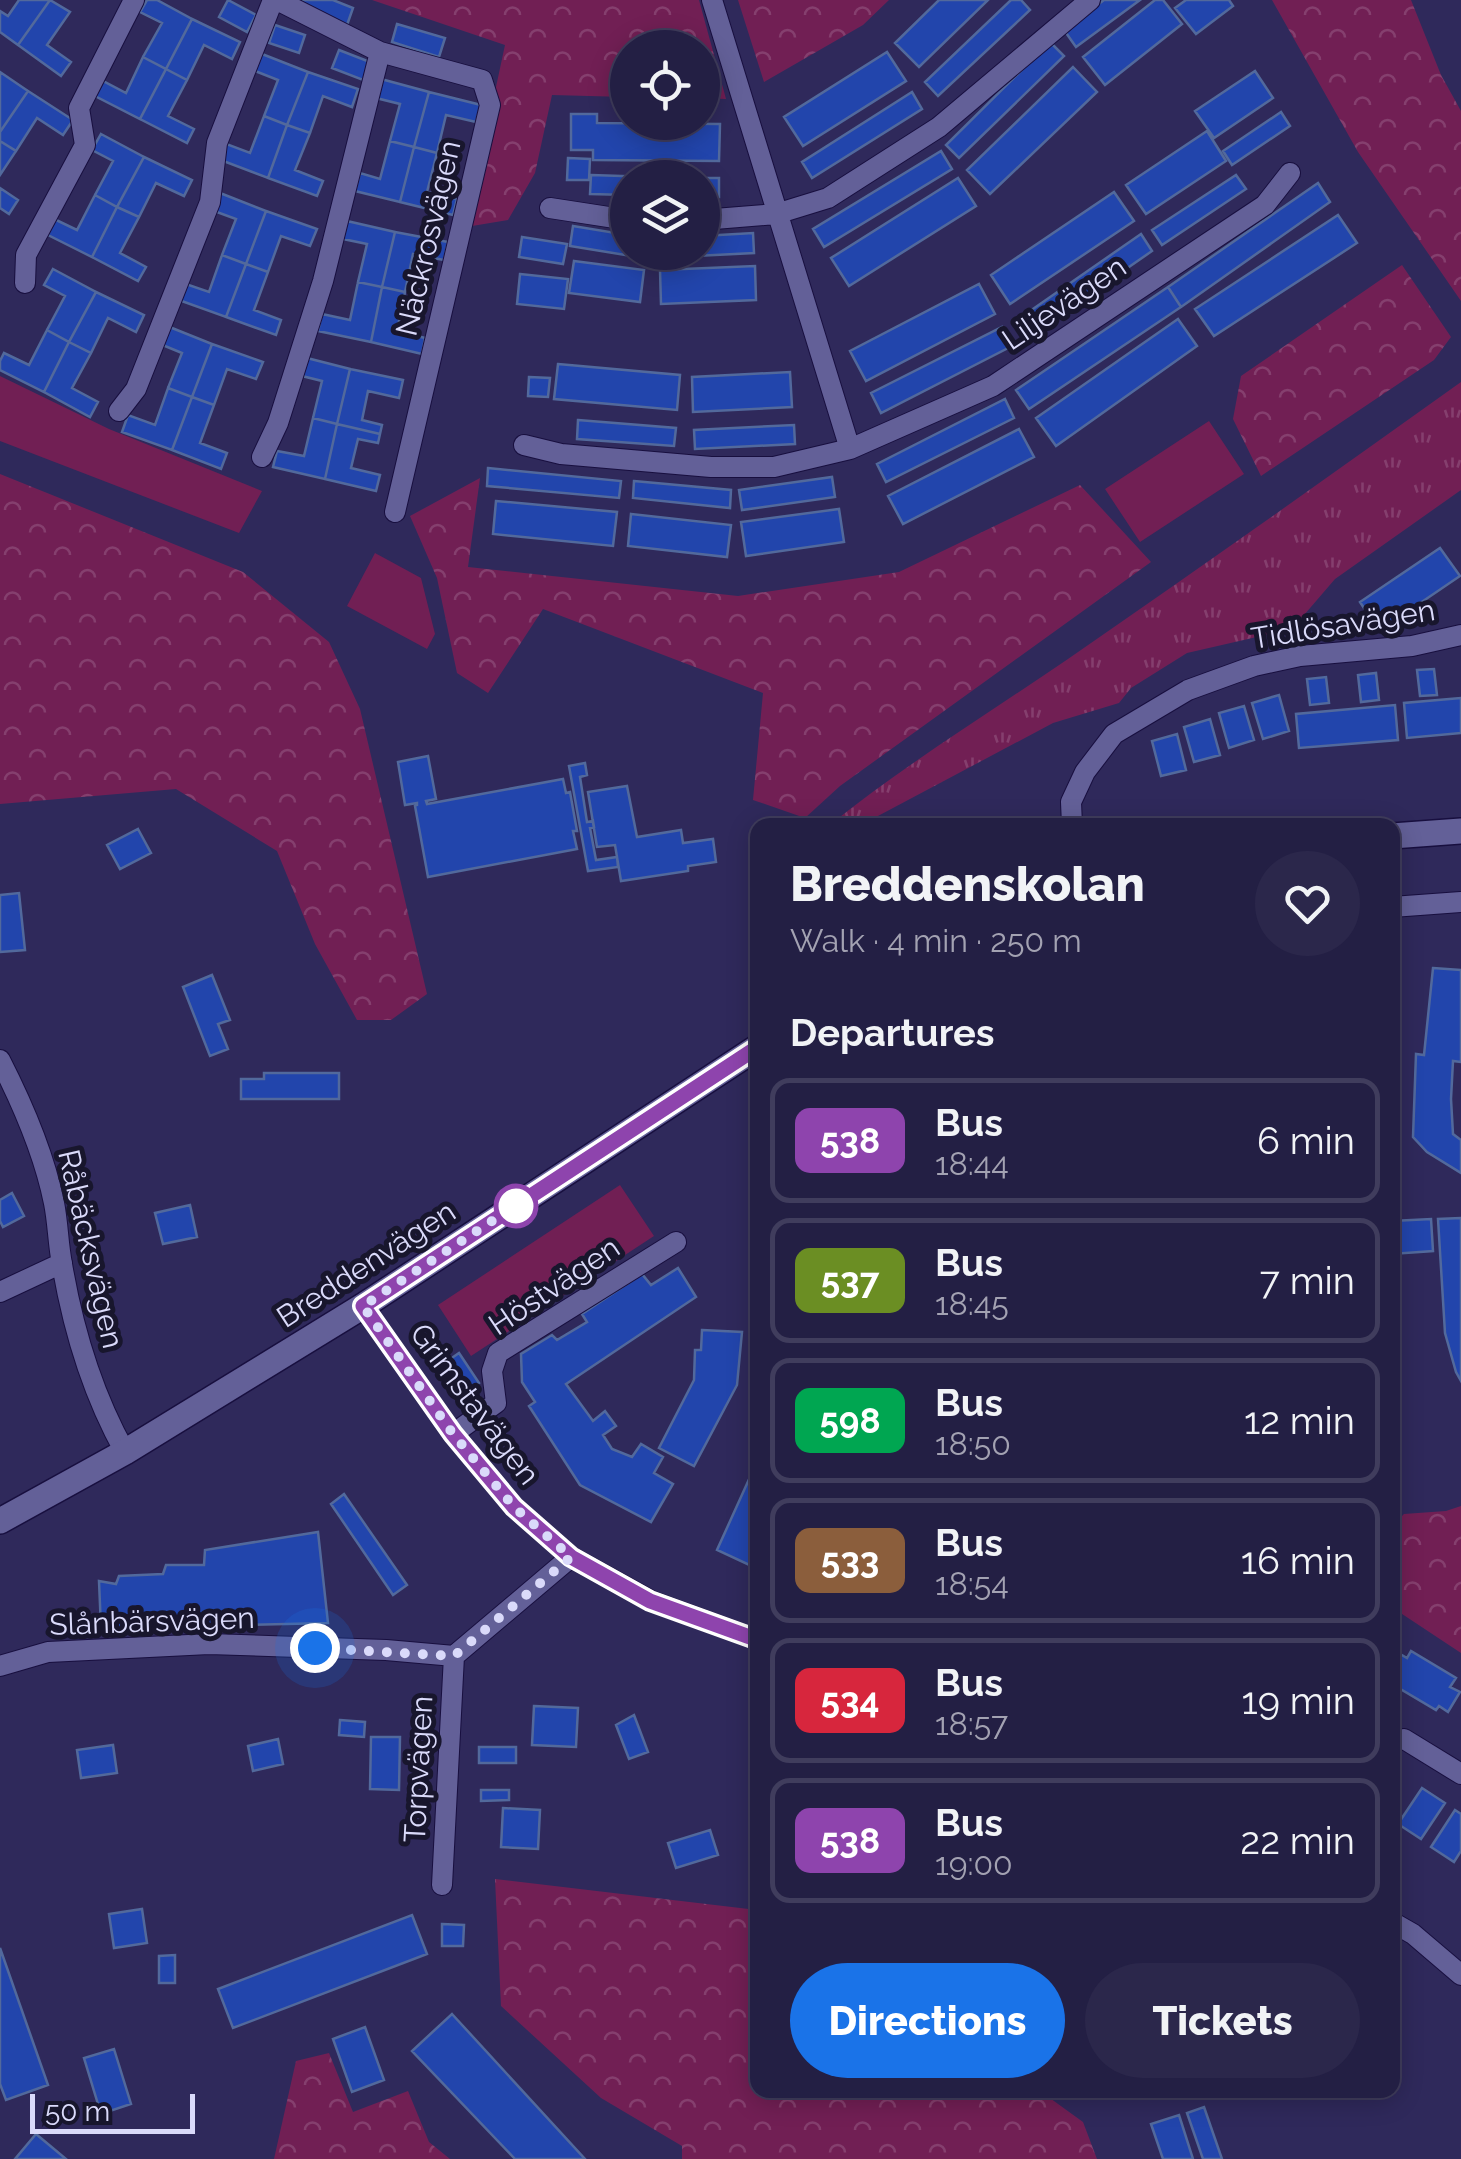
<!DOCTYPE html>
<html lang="en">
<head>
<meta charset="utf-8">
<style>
	:root { --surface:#231f44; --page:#2b274b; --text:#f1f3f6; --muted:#a3a2b2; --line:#403d5d; --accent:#1a73e8 }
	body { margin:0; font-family:Raleway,sans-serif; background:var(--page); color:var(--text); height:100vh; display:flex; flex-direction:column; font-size:38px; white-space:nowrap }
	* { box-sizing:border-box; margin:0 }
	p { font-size:32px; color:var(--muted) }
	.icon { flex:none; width:55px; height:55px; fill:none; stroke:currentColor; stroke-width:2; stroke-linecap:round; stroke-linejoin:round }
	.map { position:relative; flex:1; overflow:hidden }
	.sheet { position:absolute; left:750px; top:818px; width:650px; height:1280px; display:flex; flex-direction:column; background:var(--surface); border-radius:20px; box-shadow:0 5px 25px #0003,0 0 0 2px var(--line) }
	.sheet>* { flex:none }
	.badge { padding:0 20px; border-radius:15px; font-size:35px; line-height:65px }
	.controls { position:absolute; left:610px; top:30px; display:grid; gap:20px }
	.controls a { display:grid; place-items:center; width:110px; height:110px; border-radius:50%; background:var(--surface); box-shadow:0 5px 25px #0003,0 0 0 2px var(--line); font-size:50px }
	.scale { position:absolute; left:30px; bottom:25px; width:165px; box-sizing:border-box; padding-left:10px; border:5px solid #dadafa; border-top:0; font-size:28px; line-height:35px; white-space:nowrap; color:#dadafa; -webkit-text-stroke:8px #18162d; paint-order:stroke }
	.you { position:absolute; width:50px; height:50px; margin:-25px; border:8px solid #fff; border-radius:50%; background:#1a73e8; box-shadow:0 0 0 15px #1a73e833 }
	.map>.badge { position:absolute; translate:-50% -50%; box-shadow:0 0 0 5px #fff }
	h2 { padding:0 40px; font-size:38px; line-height:90px }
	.round { display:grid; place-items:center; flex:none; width:105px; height:105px; border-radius:52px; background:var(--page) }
	.headline { display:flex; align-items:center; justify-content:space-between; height:170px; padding:0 40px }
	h1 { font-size:48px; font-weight:800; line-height:75px }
	.button { display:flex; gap:20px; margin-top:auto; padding:20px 40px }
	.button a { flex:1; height:115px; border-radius:60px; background:var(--accent); color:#fff; font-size:40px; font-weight:800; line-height:115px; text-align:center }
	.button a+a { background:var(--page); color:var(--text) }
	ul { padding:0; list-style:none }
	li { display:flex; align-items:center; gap:30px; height:125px; margin:0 20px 15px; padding:0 20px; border:5px solid var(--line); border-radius:20px }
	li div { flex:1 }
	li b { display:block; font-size:38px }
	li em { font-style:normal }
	li .badge { min-width:110px; font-weight:700; text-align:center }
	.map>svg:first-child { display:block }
	.grass { fill:url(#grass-tufts) }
	.forest { fill:url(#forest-crowns) }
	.park { fill:#711f54 }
	.building { fill:#2245ac; stroke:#52699c; stroke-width:2.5 }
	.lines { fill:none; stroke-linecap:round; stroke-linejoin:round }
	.minor-casing { stroke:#180f3f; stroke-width:22 }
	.tertiary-casing { stroke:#180f3f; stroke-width:28 }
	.minor { stroke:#636098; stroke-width:20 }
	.tertiary { stroke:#636098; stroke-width:25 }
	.line-casing { stroke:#fff; stroke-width:22 }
	.line { stroke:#8e44ad; stroke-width:15 }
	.walk { stroke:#dadafa; stroke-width:10; stroke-dasharray:0 18 }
	.stop-dot { fill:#fff; stroke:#8e44ad; stroke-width:5 }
	.labels { text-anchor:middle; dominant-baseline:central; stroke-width:10; stroke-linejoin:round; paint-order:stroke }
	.street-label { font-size:30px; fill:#dadafa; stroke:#18162d }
</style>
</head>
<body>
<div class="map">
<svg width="1461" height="2159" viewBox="0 0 1461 2159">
	<defs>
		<pattern id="grass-tufts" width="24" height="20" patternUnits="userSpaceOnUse" patternTransform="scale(2.5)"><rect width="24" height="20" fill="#711f54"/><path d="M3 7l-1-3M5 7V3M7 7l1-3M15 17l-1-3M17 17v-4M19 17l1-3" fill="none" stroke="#853f6e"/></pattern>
		<pattern id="forest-crowns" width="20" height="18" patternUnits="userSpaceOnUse" patternTransform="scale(2.5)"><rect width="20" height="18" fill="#711f54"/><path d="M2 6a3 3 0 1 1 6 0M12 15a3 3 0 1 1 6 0" fill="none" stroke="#853f6e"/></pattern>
	</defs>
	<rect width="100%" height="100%" fill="#2f295b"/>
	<!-- grass -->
	<path class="grass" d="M1461,382V490L1335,579L1292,629L1187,653L1131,688L1119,703L1053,723L861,825L831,824C906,764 989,713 1068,659C1200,568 1331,475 1461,382Z"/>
	<!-- forest -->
	<path class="forest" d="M372,0H699L726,99L703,98L702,48H628L627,97L552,95L535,173L508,220L466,227L505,45Z
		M738,0H889L863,25L764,82Z
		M1272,0H1411L1441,75L1461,111V301L1358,152Z
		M1402,265L1451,337L1434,360L1261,476L1233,419L1241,376Z
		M0,474L243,572L329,642L360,709L427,994L391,1020H357L315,944L277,851L176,789L0,804Z
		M480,478L468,567L738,596L899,572L1080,485L1151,562L840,786L805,818L753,800L763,693L543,609L488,693L457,673L437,578L410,516Z
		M1461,1506V1653L1393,1608L1392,1604L1393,1525L1404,1514L1446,1511Z
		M495,1879L757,1910L758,2090H1047V2096L1083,2122L1097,2159H682V2146L601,2098L501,2006Z
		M329,2053L353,2112L408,2091L429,2142L450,2159H274L296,2061Z"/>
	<!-- park -->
	<path class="park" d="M0,376L109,429L262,491L239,533L0,441Z
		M1209,421L1244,474L1140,542L1105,489Z
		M375,553L421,578L435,634L427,649L347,606Z
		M620,1185L654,1236L471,1356L438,1305Z"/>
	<!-- building -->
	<path class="building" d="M19,0H50L18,45L0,32V11L8,16Z
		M50,0L70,12L47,45L71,62L61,76L18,45Z
		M147,0H157L192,19L166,69L143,57L162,23L140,12Z
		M228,0L256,15L247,32L219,17Z
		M303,0H333L353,8L347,25L301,7Z
		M939,0H988L919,67L895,43Z
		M1011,0H1021L1030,10L938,96L925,82Z
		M1104,0H1140L1076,47L1064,30Z
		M1155,0H1163L1182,24L1105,85L1083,57Z
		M1186,0H1229L1233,6L1196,34L1175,8Z
		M192,19L240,42L232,59L204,45L187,80L166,69Z
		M397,24L445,38L439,57L392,42Z
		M275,25L305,35L299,53L269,43Z
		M1050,42L1064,56L959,158L946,145Z
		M339,50L370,62L363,80L332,68Z
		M887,52L906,81L803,146L784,117Z
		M262,54L308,72L287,125L264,116L278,80L255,71Z
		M143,57L166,69L140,119L93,95L101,80L126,93Z
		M1073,67L1097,92L990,194L967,170Z
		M166,69L187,80L168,116L194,129L187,143L140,119Z
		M1255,71L1273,98L1214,138L1195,111Z
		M0,72L28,91L0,132Z
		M308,72L358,89L352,107L323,96L310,133L287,125Z
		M381,79L429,92L414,147L390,141L400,104L376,98Z
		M28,91L73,120L63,135L37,118L16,151L0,141V132Z
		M429,92L481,105L476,122L446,115L437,153L414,147Z
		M912,92L922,109L812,178L802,162Z
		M1281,112L1290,126L1232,165L1223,151Z
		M571,114H597V123L720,124L719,161L593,160V150H571Z
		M264,116L287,125L268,178L218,159L224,143L250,153Z
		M287,125L310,133L295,170L323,181L317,196L268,178Z
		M1207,131L1226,161L1146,214L1126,185Z
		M101,134L144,157L117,207L95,195L113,161L92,150Z
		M0,141L16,151L0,175Z
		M390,141L414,147L400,202L355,191L360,173L380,179Z
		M414,147L437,153L427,192L457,199L453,215L400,202Z
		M941,151L952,169L824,247L813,229Z
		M144,157L192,180L184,196L156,183L139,217L117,207Z
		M568,158L590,159L589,180H567Z
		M591,175L684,178H628V195L590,194Z
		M1236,175L1246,189L1162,245L1152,230Z
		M702,178H719V197H702Z
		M958,178L976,206L849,286L831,258Z
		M1318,183L1330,202L1181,307L1168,287Z
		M0,188L18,200L9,214L0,208Z
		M1114,192L1134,221L1010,304L991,275Z
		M220,193L266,211L246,264L222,255L236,219L214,211Z
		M95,195L117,207L92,257L44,233L52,218L77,230Z
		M117,207L139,217L120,253L146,267L138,281L92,257Z
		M266,211L317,229L310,246L281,236L268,272L246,264Z
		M1338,215L1357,243L1214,336L1195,309Z
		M347,221L395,232L382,287L358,282L367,244L343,239Z
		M573,226L628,235V252H645L644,258L570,246Z
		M395,232L448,242L444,260L413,254L405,292L382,287Z
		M753,233L754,253L656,258V252H702V236Z
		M1141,234L1152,251L1028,337L1017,320Z
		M522,237L567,244L563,264L519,257Z
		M222,255L246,264L226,317L176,299L183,283L209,292Z
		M574,261L644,270L640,302L569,293Z
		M246,264L268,272L254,310L281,320L276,335L226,317Z
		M755,266L756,300L661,304L660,270Z
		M53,269L96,292L69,342L47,330L65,296L44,285Z
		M520,274L568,279L564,309L517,304Z
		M358,282L382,287L371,342L318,331L322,314L350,320Z
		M979,284L995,314L866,381L850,351Z
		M382,287L405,292L397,331L425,338L422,354L371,342Z
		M1168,287L1181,307L1029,409L1016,390Z
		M96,292L144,315L136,332L108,318L91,353L69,342Z
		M1178,319L1197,346L1056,446L1036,418Z
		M167,326L212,344L192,397L168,388L182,353L160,344Z
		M1002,327L1012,346L881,413L871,393Z
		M47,330L69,342L44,392L0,370V361L4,353L29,365Z
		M69,342L91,353L72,388L98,402L90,417L44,392Z
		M212,344L263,362L256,379L227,369L214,405L192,397Z
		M303,357L350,369L337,424L313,418L322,381L298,375Z
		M558,364L680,375L677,410L554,399Z
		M350,369L403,380L399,398L368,391L362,420L382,425L380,434L337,424Z
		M790,372L792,407L693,412L692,377Z
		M529,377L550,378L548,397L528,396Z
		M168,388L192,397L172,450L122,432L128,415L155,425Z
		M192,397L214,405L200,443L227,453L221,469L172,450Z
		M1005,399L1014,418L886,482L877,464Z
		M313,418L337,424L325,479L273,467L277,451L304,456Z
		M578,420L676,428L674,446L577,439Z
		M337,424L380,434L378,443L358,439L351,468L380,475L376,491L325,479Z
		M794,425L795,444L695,449L694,430Z
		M1019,429L1034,457L903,524L888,496Z
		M488,468L621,481L619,498L487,486Z
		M832,477L835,497L742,510L739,490Z
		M634,481L731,490L730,508L633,498Z
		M496,501L617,512L613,546L493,534Z
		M839,509L844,542L746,556L741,522Z
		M631,514L731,525L727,557L628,546Z
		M1440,548L1460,576L1379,631L1360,602Z
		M1434,669L1437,695L1420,696L1417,670Z
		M1376,673L1379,700L1361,702L1358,675Z
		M1326,677L1329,703L1310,705L1307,679Z
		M1279,695L1289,731L1263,739L1252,703Z
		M1461,698V733L1407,738L1404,703Z
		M1395,705L1398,740L1299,748L1296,714Z
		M1244,706L1254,740L1229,748L1219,713Z
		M1210,719L1220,755L1194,762L1184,727Z
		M1177,734L1186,770L1161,776L1152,741Z
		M428,756L436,799L426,801L427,804L563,779L566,793L570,792L577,831H573L577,849L428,877L415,806L417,805V803L405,805L398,762Z
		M585,763L587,775L580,777L587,822L593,821L594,827L590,828L596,860L617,857L618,867L588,871L569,766Z
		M627,786L637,837L681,830L683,843L713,839L716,862L688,866V871L621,881L615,845L597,847L588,792Z
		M138,829L151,853L120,869L107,845Z
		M19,893L25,950L0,952V895Z
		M1433,968L1461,970V1062L1453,1061L1451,1099L1453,1134L1461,1140V1173L1427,1152L1413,1137L1416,1054L1424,1055Z
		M212,975L230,1020L218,1024L228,1049L210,1056L183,987Z
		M264,1073H339V1099H241V1079H264Z
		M12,1193L24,1216L3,1227L0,1221V1200Z
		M190,1205L197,1237L163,1244L155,1213Z
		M1461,1218V1381L1456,1372L1445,1333L1438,1219Z
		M1431,1219L1433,1251L1392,1254V1221Z
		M678,1268L696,1297L566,1384L593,1421L605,1411L616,1426L603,1435L612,1449L632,1457L641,1444L663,1457L654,1473L673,1484L651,1522L580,1485L529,1406L535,1402L522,1382L521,1354L552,1335L557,1340L587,1322L582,1314L642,1274L651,1285Z
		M702,1330L742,1332L737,1385L694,1466L659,1448L694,1380L695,1350H701Z
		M459,1353L479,1383L463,1394L443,1364Z
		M755,1466L758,1467V1569L717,1550Z
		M344,1494L407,1585L393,1595L331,1504Z
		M318,1532L328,1623L101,1628L99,1581L116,1584L119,1576L163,1574L166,1565H204L205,1550Z
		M1395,1651L1407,1658L1411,1651L1456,1678L1450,1687L1460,1692L1448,1712L1439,1706L1436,1710L1392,1684V1656Z
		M534,1706L578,1708L576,1747L532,1745Z
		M634,1715L648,1752L629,1759L616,1725Z
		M340,1720L365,1722L364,1737L339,1735Z
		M371,1737H400L399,1790L370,1789Z
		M278,1739L283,1764L253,1771L248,1746Z
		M113,1745L117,1773L81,1778L77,1750Z
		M479,1747H516V1763H479Z
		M1422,1788L1445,1803L1421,1839L1398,1824Z
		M481,1790H509V1800L481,1801Z
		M503,1808L540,1810L538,1849L501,1847Z
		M1455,1810L1461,1814V1851L1454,1862L1431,1847Z
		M710,1830L718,1855L676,1868L668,1843Z
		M142,1909L147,1943L114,1948L109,1914Z
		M412,1915L427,1954L233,2028L218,1989Z
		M442,1924L464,1925L463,1946H442Z
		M0,1948L48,2085L6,2100L0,2084Z
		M175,1955V1983H159V1956Z
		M452,2014L585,2159H515L412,2051Z
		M365,2027L384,2080L352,2092L333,2039Z
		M114,2049L131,2104L101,2114L84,2058Z
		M1204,2107L1222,2159H1203L1187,2113Z
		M1179,2115L1193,2159H1163L1151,2124Z
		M36,2134L66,2159H15Z"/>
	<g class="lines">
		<defs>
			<path id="minor" d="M277,0L380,52L482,80L490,105L395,512
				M712,0L850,449
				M550,208L628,220
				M702,220L776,214L828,198L939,127L1090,0
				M25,283L26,255L85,145L79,108L134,0
				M119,411L136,389L210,202L217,143L273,0
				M524,445L561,454L711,467H774L850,449L993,386L1265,205L1290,173
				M262,457L278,423L323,281L380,52
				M1072,825L1071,802L1085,772L1114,734L1188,690L1254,666L1300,656L1412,646L1461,635
				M1392,907L1461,902
				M0,1060C23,1105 44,1153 54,1203C58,1223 58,1243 62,1264C73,1329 92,1393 125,1452
				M0,1292L62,1263
				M363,1306L453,1434L514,1507L571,1557L651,1601L758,1640
				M453,1434L496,1403L492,1371L498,1353L676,1242
				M0,1666L48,1652L209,1644L386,1650L454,1656L571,1557
				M1404,1739L1461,1774
				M442,1885L454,1656
				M1392,1922L1413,1934L1461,1975"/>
			<path id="tertiary" d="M1392,836L1461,831
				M0,1521L125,1452L363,1306L758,1047"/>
		</defs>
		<!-- minor casing -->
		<use href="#minor" class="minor-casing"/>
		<!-- tertiary casing -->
		<use href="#tertiary" class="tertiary-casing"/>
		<!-- minor -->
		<use href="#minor" class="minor"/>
		<!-- tertiary -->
		<use href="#tertiary" class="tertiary"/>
	</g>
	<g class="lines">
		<defs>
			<path id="line" d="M758,1047L363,1306L453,1434L514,1507L571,1557L650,1601L758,1640"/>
		</defs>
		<!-- line casing -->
		<use href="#line" class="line-casing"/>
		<!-- line -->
		<use href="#line" class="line"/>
		<!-- walk -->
		<path class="walk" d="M315,1648L454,1656L571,1557L514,1507L453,1434L363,1306L527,1198L516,1206"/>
	</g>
	<!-- markers -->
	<circle class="stop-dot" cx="516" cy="1206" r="20"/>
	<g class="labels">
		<!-- street labels -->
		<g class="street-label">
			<text transform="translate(428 238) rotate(-77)">Näckrosvägen</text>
			<text transform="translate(1064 303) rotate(-34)">Liljevägen</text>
			<text transform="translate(1343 624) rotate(-9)">Tidlösavägen</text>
			<text transform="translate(91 1249) rotate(77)">Råbäcksvägen</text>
			<text transform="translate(366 1264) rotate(-33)">Breddenvägen</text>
			<text transform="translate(554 1286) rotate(-34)">Höstvägen</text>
			<text transform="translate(475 1404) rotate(53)">Grimstavägen</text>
			<text transform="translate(152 1621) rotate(-2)">Slånbärsvägen</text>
			<text transform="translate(418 1769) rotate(-87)">Torpvägen</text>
		</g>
	</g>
</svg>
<div class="controls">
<a><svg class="icon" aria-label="locate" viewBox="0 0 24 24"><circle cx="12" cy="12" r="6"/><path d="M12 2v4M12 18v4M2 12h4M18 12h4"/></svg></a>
<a><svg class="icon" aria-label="layers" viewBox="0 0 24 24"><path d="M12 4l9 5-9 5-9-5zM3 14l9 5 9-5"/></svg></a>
</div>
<div class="scale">50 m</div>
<div class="you" style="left:315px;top:1648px"></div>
<section class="sheet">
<div class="headline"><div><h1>Breddenskolan</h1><p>Walk · 4 min · 250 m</p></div><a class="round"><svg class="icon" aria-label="heart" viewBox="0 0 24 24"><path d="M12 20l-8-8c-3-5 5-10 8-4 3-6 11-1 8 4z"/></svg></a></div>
<h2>Departures</h2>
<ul>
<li><span class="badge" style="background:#8e44ad;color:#fff">538</span><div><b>Bus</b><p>18:44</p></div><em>6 min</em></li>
<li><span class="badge" style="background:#6b8e23;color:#fff">537</span><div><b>Bus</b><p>18:45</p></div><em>7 min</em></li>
<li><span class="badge" style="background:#00a651;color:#fff">598</span><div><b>Bus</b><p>18:50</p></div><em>12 min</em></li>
<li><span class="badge" style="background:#8b5e3c;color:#fff">533</span><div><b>Bus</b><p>18:54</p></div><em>16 min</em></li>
<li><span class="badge" style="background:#d7263d;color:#fff">534</span><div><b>Bus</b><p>18:57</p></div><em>19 min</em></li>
<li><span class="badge" style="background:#8e44ad;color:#fff">538</span><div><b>Bus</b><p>19:00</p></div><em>22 min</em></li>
</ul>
<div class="button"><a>Directions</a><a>Tickets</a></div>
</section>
</div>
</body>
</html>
